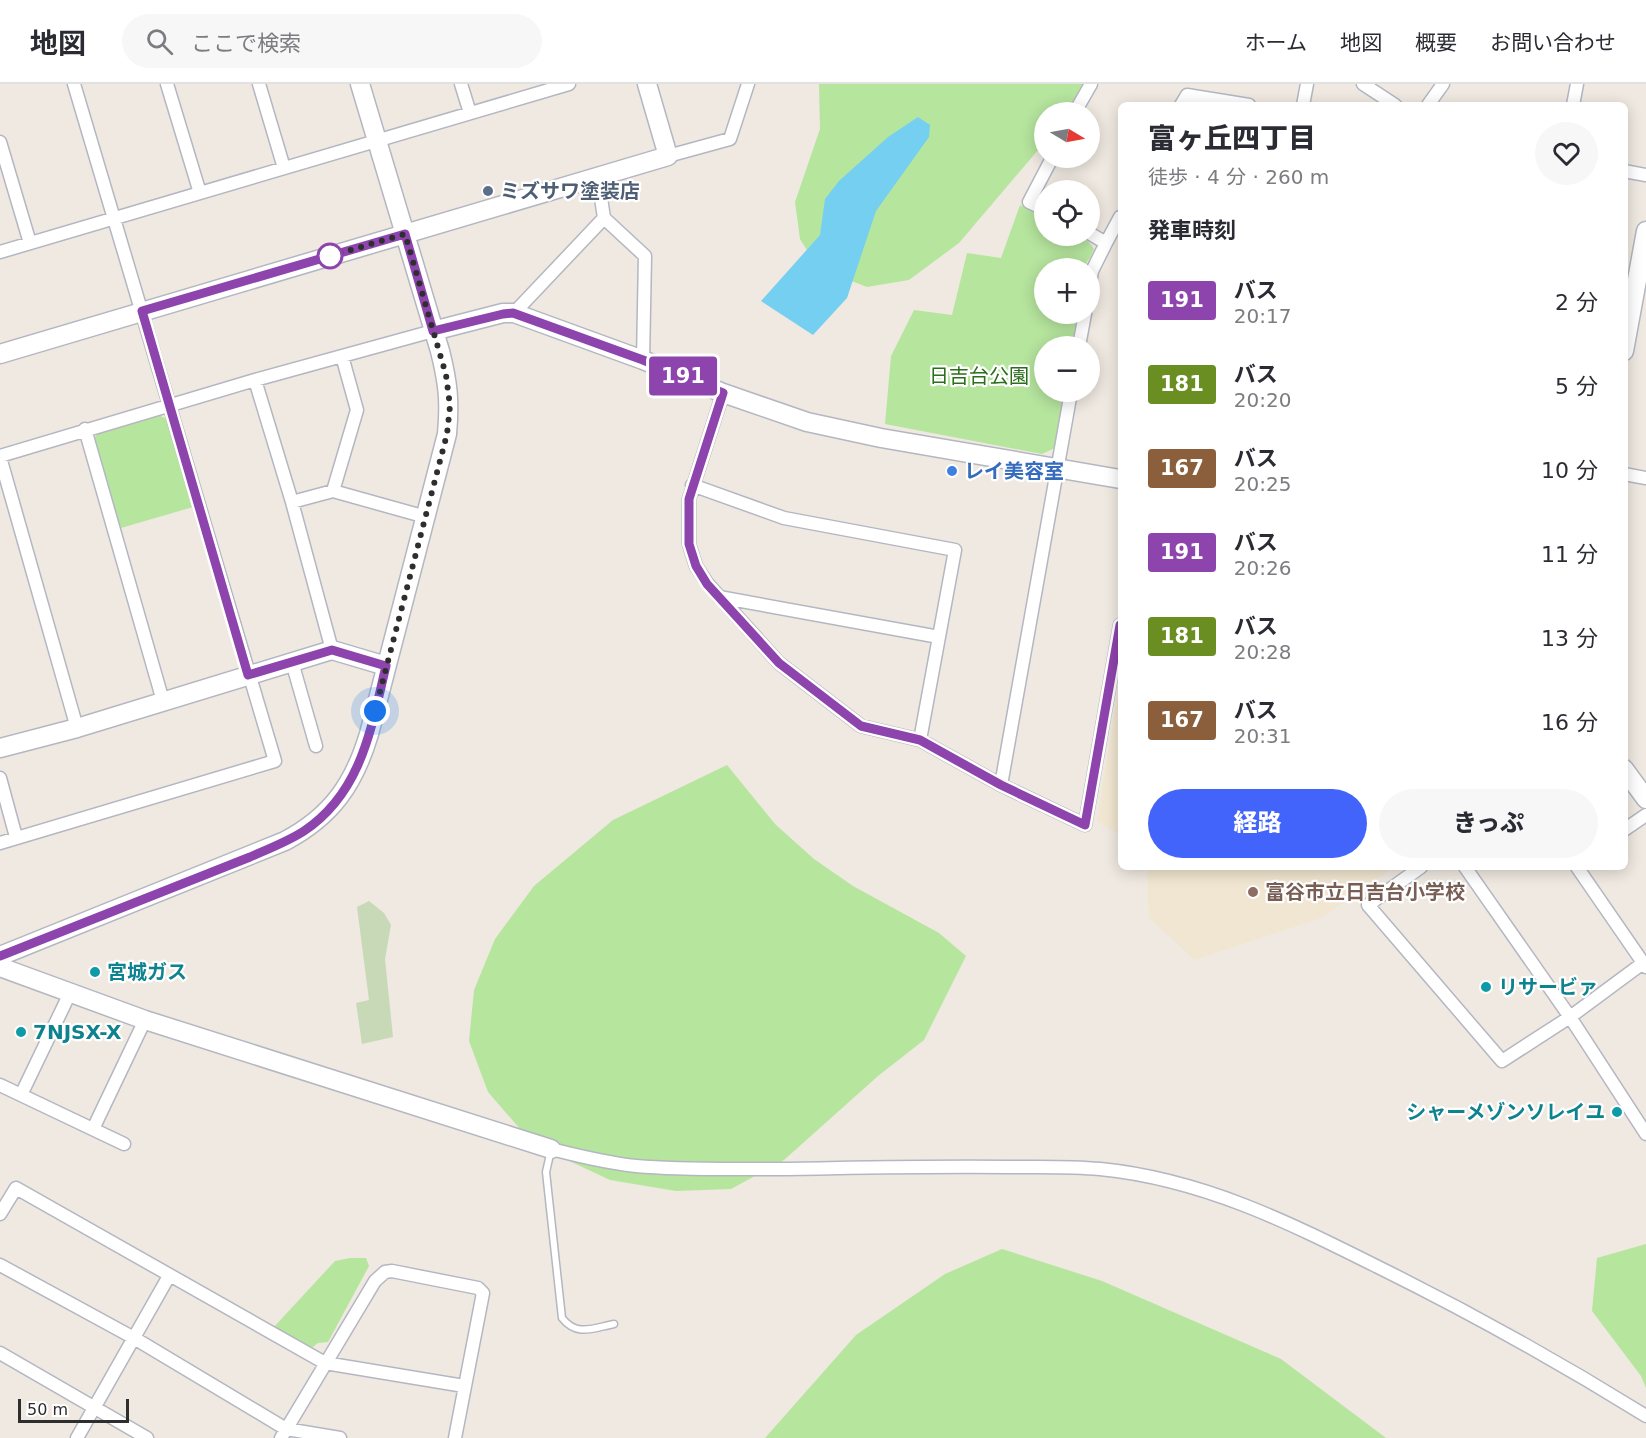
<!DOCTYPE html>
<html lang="ja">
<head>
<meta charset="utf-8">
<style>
	:root { --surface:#fff; --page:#f7f7f7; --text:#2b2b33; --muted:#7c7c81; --line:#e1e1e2; --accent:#4264fb }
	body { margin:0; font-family:"DejaVu Sans","Noto Sans JP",sans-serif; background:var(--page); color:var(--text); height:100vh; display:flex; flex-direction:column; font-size:22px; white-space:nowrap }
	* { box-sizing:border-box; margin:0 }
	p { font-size:20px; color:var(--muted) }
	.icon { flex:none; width:33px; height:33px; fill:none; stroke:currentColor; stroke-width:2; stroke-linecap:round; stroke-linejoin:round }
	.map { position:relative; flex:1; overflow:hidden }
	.sheet { position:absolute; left:1118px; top:18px; width:510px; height:768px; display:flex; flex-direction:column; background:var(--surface); border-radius:9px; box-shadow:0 3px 15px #0003 }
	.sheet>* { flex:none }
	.badge { padding:0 12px; border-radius:4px; font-size:21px; line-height:39px }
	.needle { width:39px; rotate:100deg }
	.buttons { position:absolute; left:1034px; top:18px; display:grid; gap:12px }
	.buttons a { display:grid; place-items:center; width:66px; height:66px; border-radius:50%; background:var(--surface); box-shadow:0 3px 15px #0003; font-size:30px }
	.scale { position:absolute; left:18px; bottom:15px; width:111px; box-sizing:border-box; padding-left:6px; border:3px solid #2e2e2e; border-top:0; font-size:16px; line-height:21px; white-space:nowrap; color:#2e2e2e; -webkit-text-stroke:4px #fff; paint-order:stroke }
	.you { position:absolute; width:30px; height:30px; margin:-15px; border:4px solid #fff; border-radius:50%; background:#1a73e8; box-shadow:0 0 0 9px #1a73e833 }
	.map>.badge { position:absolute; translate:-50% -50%; box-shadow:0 0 0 3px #fff }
	h2 { padding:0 30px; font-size:22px; line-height:54px }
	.round { display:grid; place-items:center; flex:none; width:63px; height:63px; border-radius:32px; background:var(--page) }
	.head { display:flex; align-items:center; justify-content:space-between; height:102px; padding:0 30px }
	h1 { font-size:28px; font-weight:800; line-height:45px }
	.action { display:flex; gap:12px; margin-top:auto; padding:12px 30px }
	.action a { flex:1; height:69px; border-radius:36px; background:var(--accent); color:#fff; font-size:24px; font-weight:800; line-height:69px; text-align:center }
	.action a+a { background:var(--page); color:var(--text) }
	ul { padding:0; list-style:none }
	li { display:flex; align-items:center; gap:18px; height:84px; padding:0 30px }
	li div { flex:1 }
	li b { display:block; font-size:22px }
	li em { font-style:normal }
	li .badge { min-width:66px; font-weight:700; text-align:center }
	header { display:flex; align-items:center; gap:36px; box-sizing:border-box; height:84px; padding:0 30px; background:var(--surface); border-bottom:2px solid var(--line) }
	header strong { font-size:28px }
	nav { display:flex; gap:33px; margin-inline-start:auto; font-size:21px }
	.search { width:420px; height:54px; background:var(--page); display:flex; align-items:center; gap:15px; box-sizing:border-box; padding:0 21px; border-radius:33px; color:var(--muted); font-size:22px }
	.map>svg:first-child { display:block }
	.education { fill:#f0e6d1 }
	.green { fill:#b6e59e }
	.cemetery { fill:#c8d9b8 }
	.water { fill:#75cff0 }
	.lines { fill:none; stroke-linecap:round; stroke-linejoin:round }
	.lane-casing { stroke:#b4b7c1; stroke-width:9 }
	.street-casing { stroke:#b4b7c1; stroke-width:15 }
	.secondary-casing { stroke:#b4b7c1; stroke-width:21 }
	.lane { stroke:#fff; stroke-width:6 }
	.street { stroke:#fff; stroke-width:12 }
	.secondary { stroke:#fff; stroke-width:18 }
	.line-casing { stroke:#fff; stroke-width:14 }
	.line { stroke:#8e44ad; stroke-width:9 }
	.walk { stroke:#2e2e2e; stroke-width:6; stroke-dasharray:0 10.8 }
	.service-dot { fill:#5c6f8a; stroke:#fff; stroke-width:2 }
	.stop-dot { fill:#fff; stroke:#8e44ad; stroke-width:3 }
	.shop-dot { fill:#3f7fe0; stroke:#fff; stroke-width:2 }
	.education-dot { fill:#8d6e63; stroke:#fff; stroke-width:2 }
	.culture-dot { fill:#0f9aa8; stroke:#fff; stroke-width:2 }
	.labels { text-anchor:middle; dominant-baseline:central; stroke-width:4.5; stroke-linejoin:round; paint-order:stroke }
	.service-label { font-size:20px; font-weight:bold; fill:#4e5e75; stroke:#fff; text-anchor:start }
	.park-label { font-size:20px; fill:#2c6e1b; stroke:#fff }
	.shop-label { font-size:20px; font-weight:bold; fill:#366cbe; stroke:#fff; text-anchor:start }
	.education-label { font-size:20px; font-weight:bold; fill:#785e54; stroke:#fff; text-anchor:start }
	.culture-label { font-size:20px; font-weight:bold; fill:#0d838f; stroke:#fff; text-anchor:start }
</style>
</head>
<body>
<header>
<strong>地図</strong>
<div class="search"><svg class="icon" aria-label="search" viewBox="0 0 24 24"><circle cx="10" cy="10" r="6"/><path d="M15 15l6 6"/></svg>ここで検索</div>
<nav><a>ホーム</a><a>地図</a><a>概要</a><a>お問い合わせ</a></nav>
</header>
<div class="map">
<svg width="1646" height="1354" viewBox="0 0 1646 1354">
	<rect width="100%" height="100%" fill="#efe9e1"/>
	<!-- education -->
	<path class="education" d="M1120,594V751L1097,737Z
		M1147,783H1394L1321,834L1194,876L1149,833Z"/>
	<!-- green -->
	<path class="green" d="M819,0H1089L1069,28H1044V59L959,159L909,196L867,203L831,189L812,174L800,155L795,118L820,45Z
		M1020,121L1044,134V152C1063,152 1084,147 1094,165L1090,174L1087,177L1085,184H1044V230H1077L1072,262H1044V308H1064L1055,364L1042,370L885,340L891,272L914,226L952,231L967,169L1001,174Z
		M159,331L170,337L193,423L121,444L93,357L99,346Z
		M727,681L775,740L814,775L853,802L939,849L966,872L924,956L878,992L784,1076L731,1105L676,1107L610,1096L533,1060L488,1008L469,957L474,906L495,855L534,802L613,736Z
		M1646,1160V1304L1641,1292L1592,1227L1597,1174Z
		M1002,1165L1102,1197L1281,1275L1386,1354H765L856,1251L945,1190Z
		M350,1174H366L369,1182L328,1258L318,1259L309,1266L273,1244L335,1177Z"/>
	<!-- cemetery -->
	<path class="cemetery" d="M369,817L384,829L391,841L385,875L393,953L362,960L356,919L369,916L357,823Z"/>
	<!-- water -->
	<path class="water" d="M918,33L930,41L929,53L876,127L847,214L813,251L761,217L820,151L825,115L839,97L888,53Z"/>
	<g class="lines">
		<defs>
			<path id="lane" d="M551,1066L546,1088L562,1234C577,1253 593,1244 614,1240"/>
			<path id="street" d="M167,0L200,109
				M259,0L284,84
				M461,0L470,29
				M1363,0L1395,21
				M1181,21L1187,11L1249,21
				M1303,21L1307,0
				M1428,21L1443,0
				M1573,21L1577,0
				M1075,28L1091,0
				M0,58L30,159
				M668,72L730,55L748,0
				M1624,87L1646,91
				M598,94L604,134L645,172L643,276
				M1044,125L1029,118L1052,74
				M1089,149L1106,159L1092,187L1089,206
				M1106,159L1120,133
				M0,168L569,0
				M514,229L604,134
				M1079,262L1085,230
				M255,296L292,418L332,566
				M723,309L689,415V460L696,482L707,499L779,579L861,642L920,656L1001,701L1085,741L1120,541
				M85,345L163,617
				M0,372L255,296L433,247
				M0,373L77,644
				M1624,390L1646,394
				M692,401L784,434L955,466L920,656
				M333,407L357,326L342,272
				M292,418L333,407L426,433
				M719,513L939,553
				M292,578L316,662
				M0,694L16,753
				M1001,701L1071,308
				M1624,746L1646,731
				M0,759L275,677L74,0
				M1421,783L1368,821L1502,977L1570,933L1643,879
				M1465,783L1570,933L1646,1050
				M1577,783L1646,883
				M0,1001L124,1060
				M21,1011L70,909
				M93,1045L145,936
				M551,1065C579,1072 607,1079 636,1082C680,1086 726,1085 770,1085C849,1084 928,1082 1008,1083C1039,1083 1069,1082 1100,1085C1202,1095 1288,1138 1378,1183C1469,1228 1559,1278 1646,1332
				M0,1130L16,1104L325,1279L464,1302
				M0,1181L134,1254L286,1345L340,1354
				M0,1269L147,1354
				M77,1354L169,1192
				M281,1354L375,1197L385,1188L392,1187L478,1204L483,1209L455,1354"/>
			<path id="secondary" d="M433,247L503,229H514L643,276L723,309L807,338L881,354L1120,395
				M1624,267L1646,147
				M0,270L668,72L647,0
				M0,664L77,644L332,566L386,582
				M1624,685L1646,715
				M0,872L285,757C332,732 354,700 369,650L447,350C450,317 448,299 440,267L360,0
				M0,883L145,936L551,1065"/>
		</defs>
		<!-- lane casing -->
		<use href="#lane" class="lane-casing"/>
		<!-- street casing -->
		<use href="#street" class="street-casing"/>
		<!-- secondary casing -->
		<use href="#secondary" class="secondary-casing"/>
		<!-- lane -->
		<use href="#lane" class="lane"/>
		<!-- street -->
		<use href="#street" class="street"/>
		<!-- secondary -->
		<use href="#secondary" class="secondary"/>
	</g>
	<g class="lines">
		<defs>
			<path id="line" d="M0,872L250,773C268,765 287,758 304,747C362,708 371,644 386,582L332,566L248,591L142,227L405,150L433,247L503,230L513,229L643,276L723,309L689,415V460L696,482L707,500L779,579L861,642L920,656L1001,701L1085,741L1120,541"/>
		</defs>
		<!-- line casing -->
		<use href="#line" class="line-casing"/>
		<!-- line -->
		<use href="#line" class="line"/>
		<!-- walk -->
		<path class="walk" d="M330,172L405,150L446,291L450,322L447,350L375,627"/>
	</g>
	<!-- markers -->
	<circle class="service-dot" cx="488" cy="107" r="6"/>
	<circle class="stop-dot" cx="330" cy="172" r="12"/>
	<circle class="shop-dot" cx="952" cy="387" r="6"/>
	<circle class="education-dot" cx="1253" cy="808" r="6"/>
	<g class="culture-dot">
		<circle cx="95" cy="888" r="6"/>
		<circle cx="1486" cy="903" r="6"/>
		<circle cx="21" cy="948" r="6"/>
		<circle cx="1617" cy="1028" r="6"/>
	</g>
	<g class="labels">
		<!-- service labels -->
		<g class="service-label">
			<text x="500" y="107">ミズサワ塗装店</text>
		</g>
		<!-- park labels -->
		<g class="park-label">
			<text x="979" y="292">日吉台公園</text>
		</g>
		<!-- shop labels -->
		<g class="shop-label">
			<text x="964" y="387">レイ美容室</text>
		</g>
		<!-- education labels -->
		<g class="education-label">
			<text x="1265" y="808">富谷市立日吉台小学校</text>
		</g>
		<!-- culture labels -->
		<g class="culture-label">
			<text x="107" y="888">宮城ガス</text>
			<text x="1498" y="903">リサービァ</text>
			<text x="33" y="948">7NJSX-X</text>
			<text x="1605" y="1028" text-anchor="end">シャーメゾンソレイユ</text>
		</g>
	</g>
</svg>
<div class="buttons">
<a><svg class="needle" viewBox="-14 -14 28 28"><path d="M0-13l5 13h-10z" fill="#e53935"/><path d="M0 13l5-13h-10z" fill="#7c7c81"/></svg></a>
<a><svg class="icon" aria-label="locate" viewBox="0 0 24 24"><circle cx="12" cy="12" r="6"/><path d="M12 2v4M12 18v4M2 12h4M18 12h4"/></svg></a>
<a>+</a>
<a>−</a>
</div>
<div class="scale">50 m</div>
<div class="you" style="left:375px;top:627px"></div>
<b class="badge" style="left:683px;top:292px;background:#8e44ad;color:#fff">191</b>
<section class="sheet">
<div class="head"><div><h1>富ヶ丘四丁目</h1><p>徒歩 · 4 分 · 260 m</p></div><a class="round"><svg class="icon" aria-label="heart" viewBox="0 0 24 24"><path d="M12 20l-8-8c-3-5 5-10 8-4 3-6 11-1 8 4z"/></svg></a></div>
<h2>発車時刻</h2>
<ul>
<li><span class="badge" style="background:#8e44ad;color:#fff">191</span><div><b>バス</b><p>20:17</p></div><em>2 分</em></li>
<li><span class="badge" style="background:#6b8e23;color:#fff">181</span><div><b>バス</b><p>20:20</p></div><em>5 分</em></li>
<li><span class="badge" style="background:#8b5e3c;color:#fff">167</span><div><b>バス</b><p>20:25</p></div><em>10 分</em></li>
<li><span class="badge" style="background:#8e44ad;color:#fff">191</span><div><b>バス</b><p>20:26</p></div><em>11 分</em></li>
<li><span class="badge" style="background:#6b8e23;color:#fff">181</span><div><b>バス</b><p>20:28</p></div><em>13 分</em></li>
<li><span class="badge" style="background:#8b5e3c;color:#fff">167</span><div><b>バス</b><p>20:31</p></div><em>16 分</em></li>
</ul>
<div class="action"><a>経路</a><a>きっぷ</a></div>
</section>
</div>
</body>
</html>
